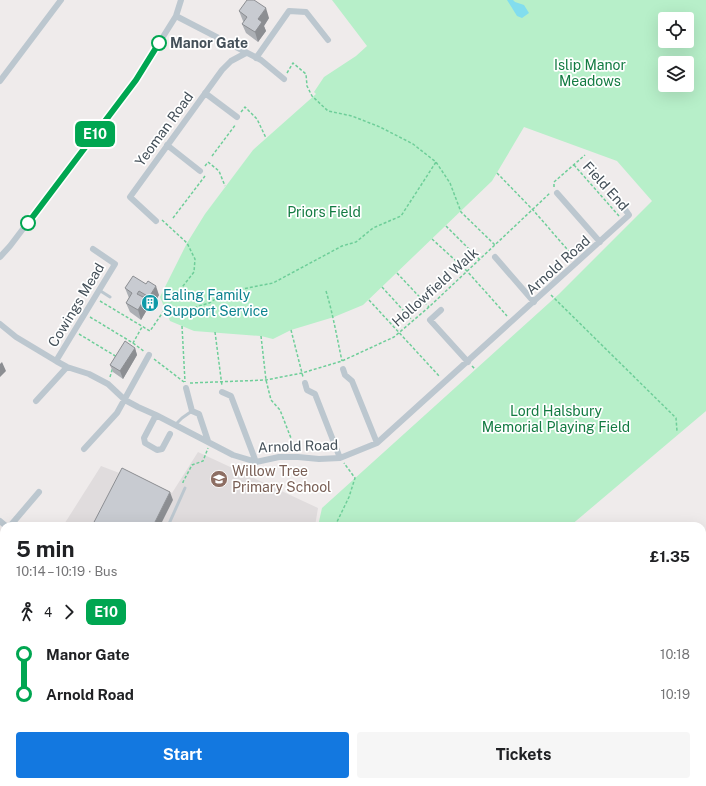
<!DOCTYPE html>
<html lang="en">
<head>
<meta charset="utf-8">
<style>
	:root { --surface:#fff; --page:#f6f6f6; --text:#202124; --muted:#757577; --accent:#1378e0 }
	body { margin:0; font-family:"Public Sans",sans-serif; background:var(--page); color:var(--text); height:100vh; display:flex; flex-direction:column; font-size:15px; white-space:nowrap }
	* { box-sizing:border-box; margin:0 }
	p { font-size:13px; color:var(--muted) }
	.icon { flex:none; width:22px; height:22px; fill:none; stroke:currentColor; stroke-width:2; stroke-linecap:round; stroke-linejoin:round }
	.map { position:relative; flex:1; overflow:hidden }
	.panel { position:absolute; left:0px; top:522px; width:706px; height:264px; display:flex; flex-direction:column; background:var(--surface); border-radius:12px 12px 0 0; box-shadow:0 4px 16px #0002 }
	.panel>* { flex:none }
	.badge { padding:0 8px; border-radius:6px; font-size:14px; line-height:26px }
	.fabs { position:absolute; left:658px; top:12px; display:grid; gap:8px }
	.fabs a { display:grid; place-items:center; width:36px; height:36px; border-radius:4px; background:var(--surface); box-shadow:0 4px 16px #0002; font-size:20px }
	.map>.badge { position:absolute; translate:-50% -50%; box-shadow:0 0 0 2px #fff }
	.legs { display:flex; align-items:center; gap:6px; height:44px; padding:0 16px; font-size:13px }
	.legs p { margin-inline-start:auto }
	.headline { display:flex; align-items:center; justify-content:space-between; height:68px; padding:0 16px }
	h1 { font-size:22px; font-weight:700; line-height:30px }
	.primary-button { display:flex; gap:8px; margin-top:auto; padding:8px 16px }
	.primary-button a { flex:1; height:46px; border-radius:4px; background:var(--accent); color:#fff; font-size:16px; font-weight:700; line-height:46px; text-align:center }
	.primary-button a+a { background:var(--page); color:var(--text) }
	ul { padding:0 16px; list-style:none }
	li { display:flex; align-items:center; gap:14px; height:40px; font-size:15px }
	li i { display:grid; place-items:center; width:6px; height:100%; margin:0 5px; background:currentColor }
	li i::after { content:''; width:10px; height:10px; margin:-5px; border:3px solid; border-radius:50%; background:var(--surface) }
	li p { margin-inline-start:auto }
	li:first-child i { background:linear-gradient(#0000 50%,currentColor 0) }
	li:last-child i { background:linear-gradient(currentColor 50%,#0000 0) }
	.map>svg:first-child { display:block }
	.education { fill:#e0dcdd }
	.green { fill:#b7efc9; fill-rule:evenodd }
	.water { fill:#82ddee }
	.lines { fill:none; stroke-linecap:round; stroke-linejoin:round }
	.path { stroke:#6ece99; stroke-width:1.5; stroke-dasharray:3 2; stroke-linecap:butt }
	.lane { stroke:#bcc7cf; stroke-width:3 }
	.street { stroke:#bcc7cf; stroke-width:6 }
	.rail-casing { stroke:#adb1b6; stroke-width:3.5 }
	.rail { stroke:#fff; stroke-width:2; stroke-dasharray:6; stroke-linecap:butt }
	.wall { fill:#acafb4 }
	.shaded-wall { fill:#8c8e92 }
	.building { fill:#c8cbd1; stroke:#8c8e92 }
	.line-1-casing { stroke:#fff; stroke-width:9 }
	.line-1 { stroke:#00a651; stroke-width:6 }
	.stop-1-dot { fill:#fff; stroke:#00a651; stroke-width:2 }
	.labels { text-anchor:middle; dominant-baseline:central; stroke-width:3.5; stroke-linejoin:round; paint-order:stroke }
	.stop-label { font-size:14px; font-weight:bold; fill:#445059; stroke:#fff; text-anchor:start }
	.park-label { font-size:14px; fill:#137b42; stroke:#fff }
	.street-label { font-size:14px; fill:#445059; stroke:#fff }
	.culture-label { font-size:14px; fill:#0d838f; stroke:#fff; text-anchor:start }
	.education-label { font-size:14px; fill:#785e54; stroke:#fff; text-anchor:start }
</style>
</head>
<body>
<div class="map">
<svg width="706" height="786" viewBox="0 0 706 786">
	<rect width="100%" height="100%" fill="#efebeb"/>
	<!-- education -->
	<path class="education" d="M198,452L318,508L315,526H63L101,466L172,493Z
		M0,730L4,733V782H54L51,786H0Z"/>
	<!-- green -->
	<path class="green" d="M332,0H706V411L570,526H318L322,508L559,294L652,201L617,161L524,127L492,181L363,305L334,317L291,330L273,339L261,336L194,331L170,321L160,297L187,243L205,214L253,150L316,94L314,92L324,77L356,56L367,46ZM665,19H687V41H665ZM665,63H687V85H665Z
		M0,613L4,614V651L0,650Z
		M702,681H706V717L702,716Z
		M702,732L706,733V756L702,758Z
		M585,782H664L657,786H579Z"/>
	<!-- water -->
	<path class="water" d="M507,0H513L515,2L524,5L529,13L522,18L517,16Z"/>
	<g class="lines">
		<!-- path -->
		<path class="path" d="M287,73L293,63L306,74L307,86L312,96L328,111L352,116L380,127L413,144L436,162L450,183L461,212L495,245
			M241,112L245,107L257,119L266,138
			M212,156L236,124
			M574,165L619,216
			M205,166L208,162L219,171L225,186
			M497,173L533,210L574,257
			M554,187V182L585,155
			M173,218L205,176
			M162,220L187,243L195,259L194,272L165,309
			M446,226L480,260
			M432,239L467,271L507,316
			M397,273L429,307
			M382,287L413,321
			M326,291C333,314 337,338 342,361
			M551,295L676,418L677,431
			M369,300L440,377
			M100,301L150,331L165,309L181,312L209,303L227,292L273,283L342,246L356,242L373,228L401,216L436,162
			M90,317L133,343L142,327
			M182,326L185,382
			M291,330L303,377
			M215,332L222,386
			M79,334L117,357
			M261,336L266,380L271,400L280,410L296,451
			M133,343L145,352
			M154,359L184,382
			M472,366L475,369
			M110,377L113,367
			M190,383L266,380L302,373L342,361L394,337L429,307L550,193
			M183,483V482L192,465L203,461L208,448
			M335,526L349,497L355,478L344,463
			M524,786L528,782"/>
		<!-- lane -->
		<path class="lane" d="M99,290L110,297
			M175,425L182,418L192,411
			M168,526L185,488
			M702,786L706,784"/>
		<!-- street -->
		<path class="street" d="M176,16L261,60L284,79
			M256,58L289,11L306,12L328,40
			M0,81L61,0
			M205,93L237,117
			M167,145L200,171
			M557,193L600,242
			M156,221L130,197L222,70L231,61L246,53
			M0,257L10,246L136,80L176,16L181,0
			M495,257L534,302
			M441,310L430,320L468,362
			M0,324L16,337L56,361L67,367L89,374L108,384L125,400L138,407L156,415L233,455L256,462L279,457H298L319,459L340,458L377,443L629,215L624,208
			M56,361L115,264L93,249
			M343,369L345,375L352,381L377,443
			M305,383L307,390L315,394L340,458
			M186,388L192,411L199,414L208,441
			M222,392L231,396L256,462
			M36,401L67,367
			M156,415L144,438L145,443L157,450L162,449L170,434
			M84,449L117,413L149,355
			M0,521L6,526
			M10,526L39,492
			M3,686L4,687
			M503,782L504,786
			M110,786L113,782
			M215,786L218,782
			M314,786L317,782"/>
		<defs>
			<path id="rail" d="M0,599H4
				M0,608L4,609
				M702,673H706
				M702,724L706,725
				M702,779L706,777
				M687,786L695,782"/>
		</defs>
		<!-- rail casing -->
		<use href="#rail" class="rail-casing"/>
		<!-- rail -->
		<use href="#rail" class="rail"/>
	</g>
	<!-- wall -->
	<path class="wall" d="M239,11L269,18L264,26L266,31L258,42L246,33L242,24L244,22L243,21Z
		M125,288L159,295L152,307L147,303L148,308L141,320L130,312L126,303L129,298Z
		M135,348L137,355L123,379L113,372L110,365Z
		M0,546L4,547V568L0,567Z"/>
	<!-- shaded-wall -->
	<path class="shaded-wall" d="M266,8L269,18L264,26L266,31L258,42L255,32L258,19Z
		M156,286L159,295L152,307L149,297Z
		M145,298L148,308L141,320L138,310Z
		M135,348L137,355L123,379L120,371Z
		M2,362L6,371L0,377V364Z
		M170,492L173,500L160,526H153Z
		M26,782H34L31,786H22Z"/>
	<!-- building -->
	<path class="building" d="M247,0H254L266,8L258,19L262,22L255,32L242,24L247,17L239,11Z
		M133,276L146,284L148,281L156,286L149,297L139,291L137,294L145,298L138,310L126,303L132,293L125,288Z
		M125,341L135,348L120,371L110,365Z
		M122,468L170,492L153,526H92Z
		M0,546L4,547V561H0Z
		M4,749V782H26L22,786H0V754Z
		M484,782L493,783L492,786H484Z"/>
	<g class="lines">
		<defs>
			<path id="line-1" d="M28,223L136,80L159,43"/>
		</defs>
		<!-- line-1 casing -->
		<use href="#line-1" class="line-1-casing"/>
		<!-- line-1 -->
		<use href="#line-1" class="line-1"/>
	</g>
	<!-- icons -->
	<defs>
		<symbol id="building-disc" viewBox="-11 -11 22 22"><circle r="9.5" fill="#0f9aa8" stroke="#fff"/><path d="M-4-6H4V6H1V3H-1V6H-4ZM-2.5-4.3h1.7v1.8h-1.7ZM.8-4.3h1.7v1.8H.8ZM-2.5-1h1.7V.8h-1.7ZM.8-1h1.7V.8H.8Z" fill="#fff"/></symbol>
		<symbol id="school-disc" viewBox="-11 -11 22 22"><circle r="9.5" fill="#8d6e63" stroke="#fff"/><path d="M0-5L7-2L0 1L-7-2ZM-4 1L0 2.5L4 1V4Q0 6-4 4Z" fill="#fff"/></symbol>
	</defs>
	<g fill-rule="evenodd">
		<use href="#building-disc" x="140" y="293" width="20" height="20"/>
		<use href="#school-disc" x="209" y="469" width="20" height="20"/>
	</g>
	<!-- markers -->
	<g class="stop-1-dot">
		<circle cx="159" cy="43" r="7"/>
		<circle cx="28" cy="223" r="7"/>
	</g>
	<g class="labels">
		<!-- stop labels -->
		<g class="stop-label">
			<text x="170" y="43">Manor Gate</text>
		</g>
		<!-- park labels -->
		<g class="park-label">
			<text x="590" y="65">Islip Manor<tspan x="590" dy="16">Meadows</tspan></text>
			<text x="324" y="212">Priors Field</text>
			<text x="556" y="411">Lord Halsbury<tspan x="556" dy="16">Memorial Playing Field</tspan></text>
		</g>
		<!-- street labels -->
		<g class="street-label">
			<text transform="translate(164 129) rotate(-54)">Yeoman Road</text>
			<text transform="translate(606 186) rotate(48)">Field End</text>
			<text transform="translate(558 265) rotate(-42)">Arnold Road</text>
			<text transform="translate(435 287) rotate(-42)">Hollowfield Walk</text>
			<text transform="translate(76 305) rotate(-59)">Cowings Mead</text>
			<text transform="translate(298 446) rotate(-2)">Arnold Road</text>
		</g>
		<!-- culture labels -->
		<g class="culture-label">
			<text x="163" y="295">Ealing Family<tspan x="163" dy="16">Support Service</tspan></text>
		</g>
		<!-- education labels -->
		<g class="education-label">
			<text x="232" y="471">Willow Tree<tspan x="232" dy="16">Primary School</tspan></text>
		</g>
	</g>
</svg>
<div class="fabs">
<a><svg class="icon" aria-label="locate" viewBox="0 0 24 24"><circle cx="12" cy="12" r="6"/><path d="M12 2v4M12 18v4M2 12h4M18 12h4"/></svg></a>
<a><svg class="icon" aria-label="layers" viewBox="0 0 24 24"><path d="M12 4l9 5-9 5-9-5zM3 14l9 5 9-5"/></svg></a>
</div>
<b class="badge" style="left:95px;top:134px;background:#00a651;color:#fff">E10</b>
<section class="panel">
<div class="headline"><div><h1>5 min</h1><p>10:14 – 10:19 · Bus</p></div><b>£1.35</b></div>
<div class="legs"><svg class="icon" aria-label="walk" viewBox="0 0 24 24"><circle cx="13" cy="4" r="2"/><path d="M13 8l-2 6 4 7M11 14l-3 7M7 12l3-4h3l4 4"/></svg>4<svg class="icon" aria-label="forward" viewBox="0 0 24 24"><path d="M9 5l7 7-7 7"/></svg><b class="badge" style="background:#00a651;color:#fff">E10</b></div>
<ul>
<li><i style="color:#00a651"></i><b>Manor Gate</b><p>10:18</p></li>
<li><i style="color:#00a651"></i><b>Arnold Road</b><p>10:19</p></li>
</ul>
<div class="primary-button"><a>Start</a><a>Tickets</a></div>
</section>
</div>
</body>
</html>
